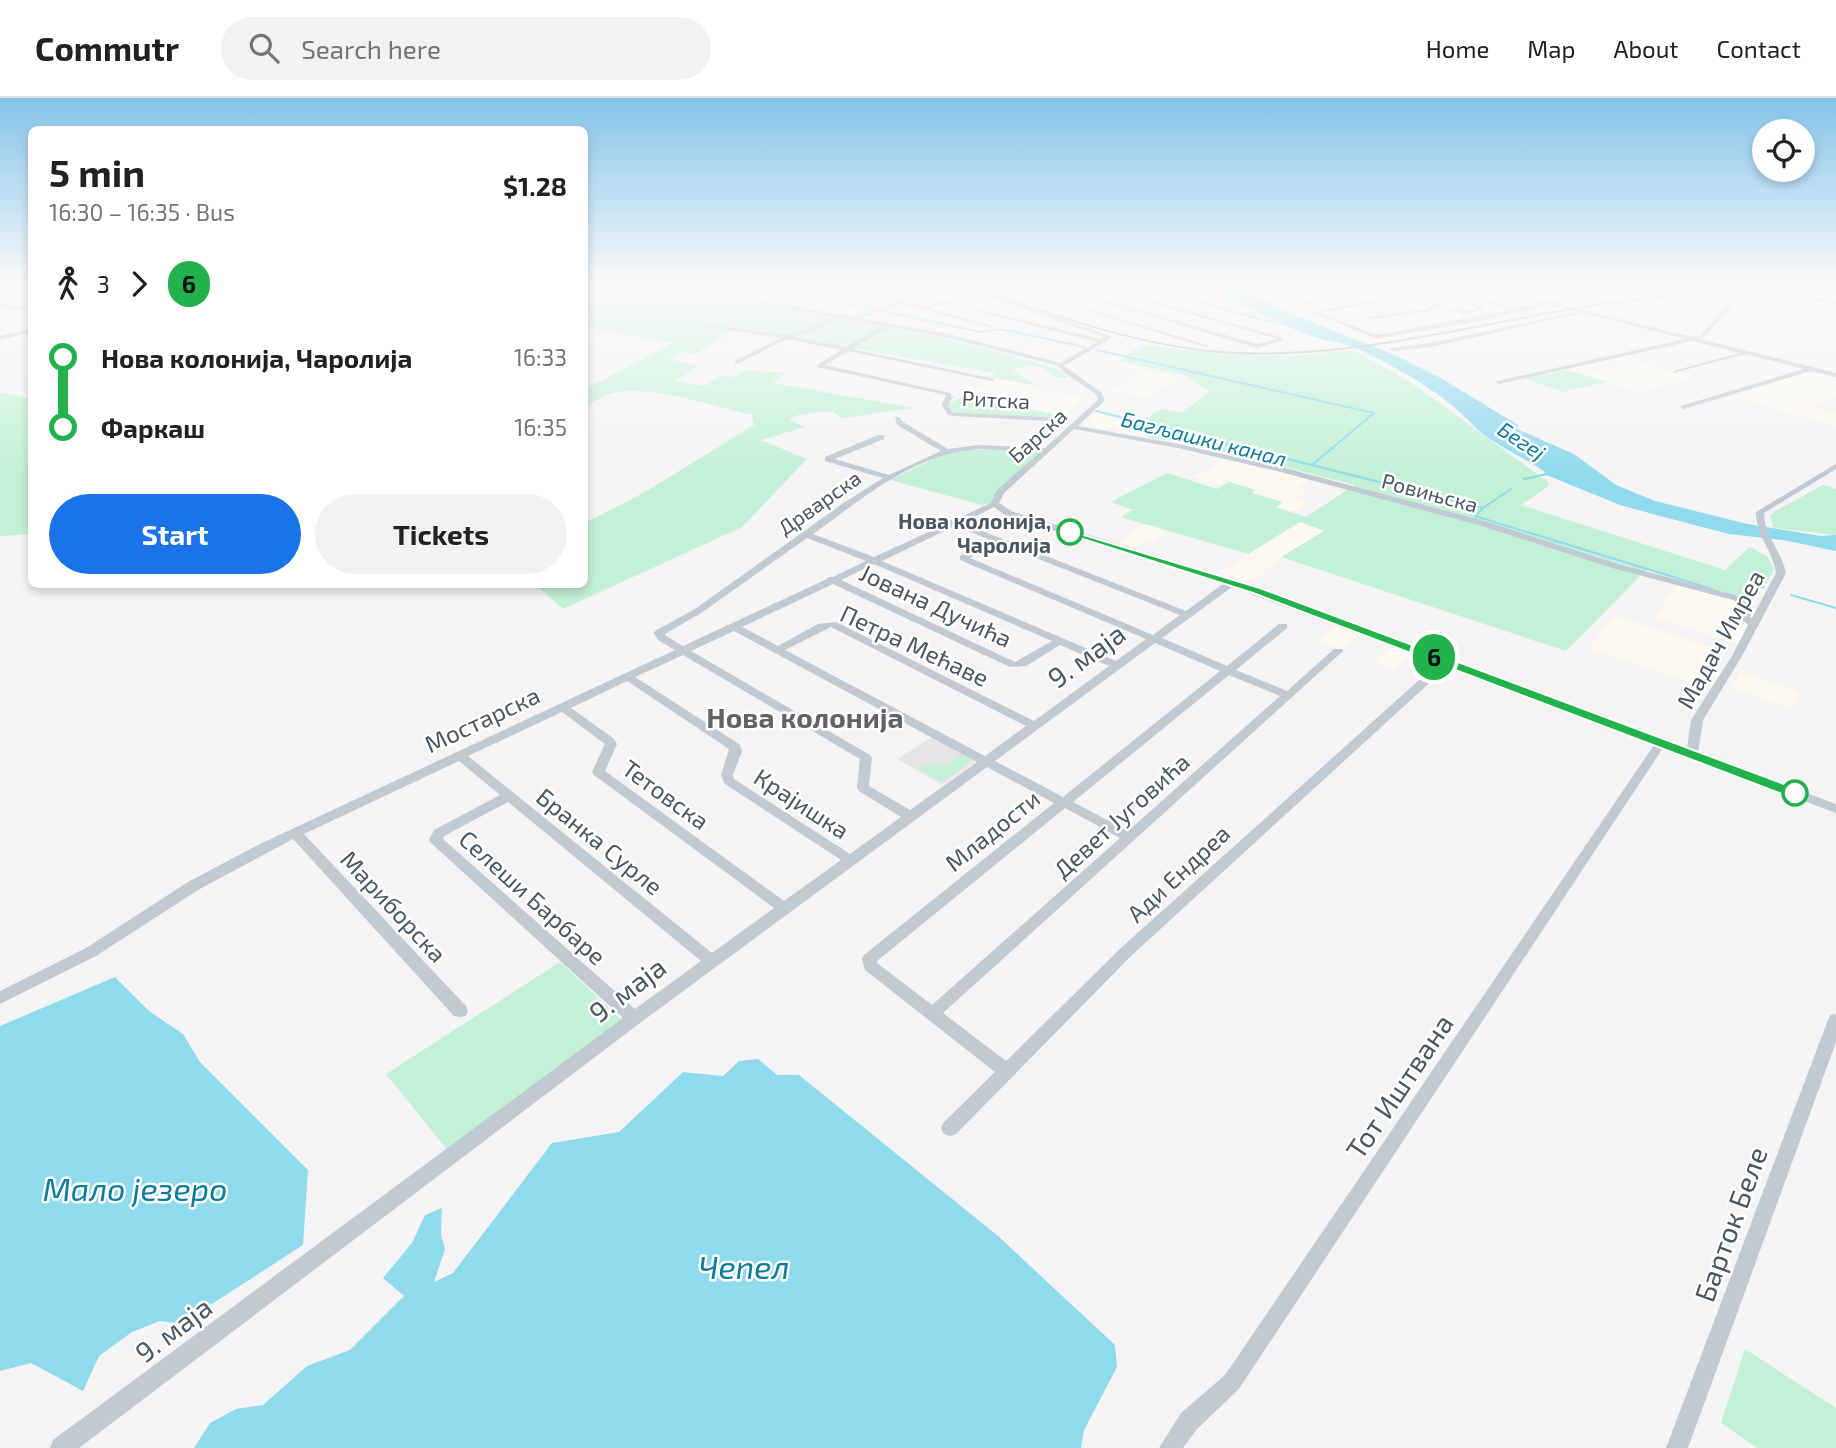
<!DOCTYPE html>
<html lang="en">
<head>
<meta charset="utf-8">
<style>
	:root { --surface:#fff; --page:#f2f2f2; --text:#202124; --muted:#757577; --line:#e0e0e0; --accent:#1a73e8 }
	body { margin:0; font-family:"Exo 2",sans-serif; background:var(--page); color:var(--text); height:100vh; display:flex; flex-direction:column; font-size:26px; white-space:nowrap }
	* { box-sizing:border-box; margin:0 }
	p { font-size:23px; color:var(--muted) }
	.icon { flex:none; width:38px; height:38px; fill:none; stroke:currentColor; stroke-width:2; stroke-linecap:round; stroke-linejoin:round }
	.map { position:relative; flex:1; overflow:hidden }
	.panel { position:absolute; left:28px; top:28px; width:560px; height:462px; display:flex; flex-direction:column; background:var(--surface); border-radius:10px; box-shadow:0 4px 10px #0003 }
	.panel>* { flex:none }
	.badge { padding:0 14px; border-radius:23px; font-size:24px; line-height:46px }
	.fabs { position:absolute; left:1752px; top:21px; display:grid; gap:14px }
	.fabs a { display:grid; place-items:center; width:63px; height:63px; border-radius:50%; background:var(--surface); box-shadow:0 4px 10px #0003; font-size:35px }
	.map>.badge { position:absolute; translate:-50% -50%; box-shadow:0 0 0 4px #fff }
	.legs { display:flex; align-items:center; gap:10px; height:77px; padding:0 21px; font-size:23px }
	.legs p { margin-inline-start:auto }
	.overview { display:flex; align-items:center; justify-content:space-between; height:119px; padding:0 21px }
	h1 { font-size:38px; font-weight:700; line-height:52px }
	.button { display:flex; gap:14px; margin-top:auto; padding:14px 21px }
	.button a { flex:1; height:80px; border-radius:42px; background:var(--accent); color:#fff; font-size:28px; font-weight:700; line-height:80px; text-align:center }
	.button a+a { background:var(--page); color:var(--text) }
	ul { padding:0 21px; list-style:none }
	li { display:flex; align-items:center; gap:24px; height:70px; font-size:26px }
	li i { display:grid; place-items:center; width:10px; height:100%; margin:0 9px; background:currentColor }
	li i::after { content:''; width:18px; height:18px; margin:-9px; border:5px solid; border-radius:50%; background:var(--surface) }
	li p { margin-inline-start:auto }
	li:first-child i { background:linear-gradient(#0000 50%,currentColor 0) }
	li:last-child i { background:linear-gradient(currentColor 50%,#0000 0) }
	header { display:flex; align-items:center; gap:42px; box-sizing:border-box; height:98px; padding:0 35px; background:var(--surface); border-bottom:2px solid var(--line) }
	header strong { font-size:33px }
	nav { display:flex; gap:38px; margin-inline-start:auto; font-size:24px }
	.search { width:490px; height:63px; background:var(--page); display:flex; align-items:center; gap:18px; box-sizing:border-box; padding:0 24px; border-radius:38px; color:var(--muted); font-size:26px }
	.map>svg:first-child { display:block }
	.commercial { fill:#fdf9ef }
	.education { fill:#e6e4e5 }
	.green { fill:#c3f1d5 }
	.water { fill:#90daee }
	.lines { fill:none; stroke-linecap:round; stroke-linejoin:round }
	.stream { stroke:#90daee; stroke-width:2 }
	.minor { fill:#c1cad2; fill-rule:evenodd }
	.rail { stroke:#b5b8bd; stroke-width:2 }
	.line-1 { fill:#22b24c; stroke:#fff; stroke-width:2 }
	.stop-1-dot { fill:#fff; stroke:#22b24c; stroke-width:3.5 }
	.labels { text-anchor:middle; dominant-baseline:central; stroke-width:5; stroke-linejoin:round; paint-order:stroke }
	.far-street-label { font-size:21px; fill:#4a5661; stroke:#fff }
	.far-water-label { font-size:21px; font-style:italic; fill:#0c7c9b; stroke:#fff }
	.far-stop-label { font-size:21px; font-weight:bold; fill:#4a5661; stroke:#fff; text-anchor:end }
	.street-label { font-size:24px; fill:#4a5661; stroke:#fff }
	.near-street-label { font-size:28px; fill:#4a5661; stroke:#fff }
	.quarter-label { font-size:28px; font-weight:bold; fill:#5f6368; stroke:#fff }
	.near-water-label { font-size:32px; font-style:italic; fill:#0c7c9b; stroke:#fff }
</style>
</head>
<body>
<header>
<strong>Commutr</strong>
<div class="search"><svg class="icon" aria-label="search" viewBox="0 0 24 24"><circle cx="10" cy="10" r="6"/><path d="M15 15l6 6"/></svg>Search here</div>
<nav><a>Home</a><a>Map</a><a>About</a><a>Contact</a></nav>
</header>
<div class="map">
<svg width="1836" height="1350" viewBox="0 0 1836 1350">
	<rect width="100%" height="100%" fill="#f5f3f3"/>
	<!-- commercial -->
	<path class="commercial" d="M1619,260L1639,264L1693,281L1639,294L1568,271L1581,269L1597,274L1625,267L1610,262Z
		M1144,273L1178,280L1146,300L1111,293Z
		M1806,273L1836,280V298L1809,308L1836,316V328L1732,299Z
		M993,280L1028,286L1026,289L1085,299L1065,317L965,299Z
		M1096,315L1141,325L1160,331L1147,339L1084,327Z
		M1226,360L1310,382L1299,389L1308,392L1296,400L1308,404L1293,414L1275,409L1282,405L1251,394L1254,391L1227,383L1219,387L1194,379Z
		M1300,424L1325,432L1281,459L1252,485L1220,474Z
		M1148,425L1170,432L1151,445L1145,443L1135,450L1119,444Z
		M1677,486L1744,505L1743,521L1751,529L1739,546L1655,519Z
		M1616,518L1722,553L1700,588L1589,550Z
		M1334,528L1358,537L1341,552L1317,542Z
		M1391,549L1411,556L1394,572L1374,564Z
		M1740,574L1800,594L1792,611L1731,590Z"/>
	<!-- education -->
	<path class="education" d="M935,637L979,661L942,687L898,661Z"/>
	<!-- green -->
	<path class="green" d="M610,188H663L945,240L1054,269L1068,279L1056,280C1046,269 1037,266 1016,270L1014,273L1032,285L1028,286L991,279L995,275L737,230L695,256L684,254L668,261L699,268L676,283L704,288L720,278L734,279L746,272L785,275L773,285L915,310L842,320L832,313L798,317L789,321L805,329L761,342L807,361L742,429L563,511L536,487L584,486L585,425L645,394L754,327L752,317C718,309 653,288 619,294C606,296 596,302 585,309V291L673,245L585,229V197Z
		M856,188H941L874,209L820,200Z
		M1144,247L1223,256L1292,258L1354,252L1410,284L1547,383L1549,388L1521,407L1725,472L1750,449L1768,459L1774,472L1767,484L1744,500L1647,471L1566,553L1281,459L1324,433L1300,424L1248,456L1121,419L1133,412L1111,404L1167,375L1217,391L1230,384L1255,392L1252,395L1283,404L1276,409L1306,419L1355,387L1190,345L1147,339L1160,331L1142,323L1162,311L1182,315L1209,294L1187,278L1121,263L1125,257Z
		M1567,272L1607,284L1564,294L1525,281Z
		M0,294L31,301V436L0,438Z
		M961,299L1059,317V322L955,317L947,307Z
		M961,351L1043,353L992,405L982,407L890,382L948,354Z
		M1823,387L1836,391V437L1774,430L1770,419L1774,414Z
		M962,657L972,662L941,684L918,671L923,667H948Z
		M560,864L623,923L449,1054L386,976Z
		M1745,1251L1836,1310V1350H1757L1721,1325Z"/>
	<!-- water -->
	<path class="water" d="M1211,188H1235L1292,216L1395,257L1439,279L1518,327L1517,331L1574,356L1616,387L1655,403L1747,426L1821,438L1836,437V453L1783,442L1729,436L1664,419L1620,407L1544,376L1545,374C1526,360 1490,345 1474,328C1443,295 1399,270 1358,251C1344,245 1327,243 1312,238C1277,226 1242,208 1211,188Z
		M115,879L149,913L183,936L200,964L308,1072L303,1147L181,1226L160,1223L132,1234L99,1258L83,1293L31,1265L0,1273V928Z
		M758,961L777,977H799L998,1138L1115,1247L1117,1269L1084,1332L1081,1350H194L210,1325L236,1311L263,1307L307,1268L350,1252L404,1198L383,1180L412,1145L425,1117L442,1110L441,1137L445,1151L434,1184L453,1175L552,1045L619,1034L683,974L723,978L739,963Z"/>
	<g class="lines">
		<!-- stream -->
		<path class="stream" d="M745,188L873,211
			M882,213L981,234L1000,231L1085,249
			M1096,252L1374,315L1312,367
			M1096,313L1483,410L1511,391
			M1524,381L1547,376
			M1483,410L1475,418L1712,491
			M1791,497L1836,510
			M1738,499L1746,498L1753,490L1764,489"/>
		<!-- minor -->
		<path class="minor" d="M669,188H679L854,219L895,204L894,202L900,203L942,188H949L906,204L925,209L972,193L960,188L980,192L1111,238V240L1064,268L1101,294L1105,302L1078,328L1178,346L1285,370L1488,424L1618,466L1739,498L1754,510L1750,519L1752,520L1776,475C1773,453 1756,437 1756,414L1836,366V371L1764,415C1764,437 1782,454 1786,475L1742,558L1703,622L1698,655L1836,706V715L1663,650L1239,1291L1197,1331L1183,1350H1159L1181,1315L1225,1277L1654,647L1447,569L1132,857L956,1036L950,1038L944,1036L941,1030L944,1024L995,974L865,872L862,861L864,857L1054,705L987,669L640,925L79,1350H50L53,1342L623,920L431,745L429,742L434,732L500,697L459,663L304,736L466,908L468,913L466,918L460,919L454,918L293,741L198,792L96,858L0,906V893L86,850L188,784L260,746L675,552L658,542L654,535L655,533L695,511L842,406L883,380L825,363V359L878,337H884V341L835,361L889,377L941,353L897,327L895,319H899L903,324L948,351L978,347L1045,350L1098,302L1096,296L1062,273L1059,268L949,240L888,229L852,251L995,281L992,283L848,253L825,267L950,295L953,299L948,307L952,314L956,315L1067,320L1071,322L1067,324L953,318L947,316L942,307L946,297L817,269V267L841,252L787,241L739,265H735V263L780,240L709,229L707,226L787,237L806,232L834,219ZM977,195L1104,239L1101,241L978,211L975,213L1097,244L1060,265L949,236L861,220L901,206L993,230V228L931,211ZM840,220L882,228L846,249L794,239L810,234ZM1074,331L1178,350L1281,374L1482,428L1612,470L1733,502L1744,511L1740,520L1748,527L1732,558L1691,622L1687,651L1235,482L1011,413L999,405L1004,395ZM978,351L1040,354L997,392L991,405L954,422H949L948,425L874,459L813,436C862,401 915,355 978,351ZM994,409L1005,417L1223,486L1186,513L962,425ZM955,428L988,441L960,458V462L1146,541L1116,563L882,463ZM807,440L866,463L833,479H828L827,481L683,548L666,538L665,536L701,515ZM996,444L1180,517L1153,537L970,460ZM874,466L1052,543L1015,564L841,482ZM833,486L1010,569L1026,568L1060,547L1109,568L1034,623L836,524L818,526L778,548L742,529ZM1232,489L1438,565L1122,849L1006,963L943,915L1343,553L1342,551H1334L1287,593L1236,572L1287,530V526H1279L1227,568L1162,540ZM831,529L1026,628L985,658L785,552ZM734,533L977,664L910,712L869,688L872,660L870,657L691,553ZM1155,545L1220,573L1063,699L995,663ZM683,557L860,661L857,690L859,693L901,719L850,756L734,681L733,677L742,653L739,646L635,579ZM1229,577L1280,598L1128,733L1073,704ZM627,583L729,651L721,677L725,686L841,762L784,803L605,673L617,646L613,640L571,610ZM562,614L605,646L592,674L594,677L774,810L712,855L468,658ZM508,704L701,863L635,911L443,741L444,738ZM1065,710L1120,740L932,907L877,865V863Z
			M807,188H815L803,192L800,190Z
			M1005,188H1012L1210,248L1205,249Z
			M1050,188H1057L1257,246L1277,241L1092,188H1099L1281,239L1284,242L1257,250Z
			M1135,188H1143L1201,203L1216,198L1180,188L1224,197V199L1206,205L1279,225L1274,226Z
			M1274,188H1280L1289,193L1336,188L1293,196L1303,203L1312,204L1310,207L1300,205Z
			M1477,188H1486L1548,204L1598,192L1670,188L1668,190L1598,196L1555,205L1692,239L1700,238L1735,197L1756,194L1723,188L1836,202V206L1768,196L1739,199L1704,240L1700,241L1836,275V279L1811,273L1683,311L1681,310V308L1804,271L1746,256L1673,275V273L1740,255L1692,243L1499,286L1496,284L1497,283L1685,241L1582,215L1431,249L1392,253L1390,250L1431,245L1577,214L1548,207L1480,223L1376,241L1311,214L1441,190L1444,192L1320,215L1377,237L1511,212L1456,197L1430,213L1371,221L1368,219L1427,211L1453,195L1478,189ZM1484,191L1542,205L1516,211L1462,196Z
			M1472,205L1486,210L1467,217L1450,212L1453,210L1467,213L1477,210L1470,208Z
			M0,206L32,209V213L0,210Z
			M32,230V234L0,242V238Z
			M1836,916V944L1688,1350H1666L1828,922L1830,917Z"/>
		<!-- rail -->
		<path class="rail" d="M968,188C1050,215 1133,247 1219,254C1338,263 1455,231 1571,211C1648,198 1726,194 1804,188"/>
	</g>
	<!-- sky -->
	<linearGradient id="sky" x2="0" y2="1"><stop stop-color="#85c3ea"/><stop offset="0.5" stop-color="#fafafa"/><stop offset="1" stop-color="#fafafa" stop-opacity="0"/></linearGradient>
	<rect width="1836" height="377" fill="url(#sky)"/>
	<!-- line-1 -->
	<path class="line-1" d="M1067,432L1260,490L1800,692L1802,695L1795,700L1790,699L1253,495L1067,436Z"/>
	<!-- markers -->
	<g class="stop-1-dot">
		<circle cx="1070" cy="434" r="12"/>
		<circle cx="1795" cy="695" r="12"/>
	</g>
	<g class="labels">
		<!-- far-street labels -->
		<g class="far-street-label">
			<text transform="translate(996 301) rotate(3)">Ритска</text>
			<text transform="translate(1037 337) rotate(-42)">Барска</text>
			<text transform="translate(1430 394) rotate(15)">Ровињска</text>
			<text transform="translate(819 404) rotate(-35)">Дрварска</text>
		</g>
		<!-- far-water labels -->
		<g class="far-water-label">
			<text transform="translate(1204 340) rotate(14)">Багљашки канал</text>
			<text transform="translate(1522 342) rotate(33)">Бегеј</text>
		</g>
		<!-- far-stop labels -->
		<g class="far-stop-label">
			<text x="1051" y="422">Нова колонија,<tspan x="1051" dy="24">Чаролија</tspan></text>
		</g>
		<!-- street labels -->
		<g class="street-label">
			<text transform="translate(936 507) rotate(25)">Јована Дучића</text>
			<text transform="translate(1720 541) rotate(-61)">Мадач Имреа</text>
			<text transform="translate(915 547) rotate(25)">Петра Мећаве</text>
			<text transform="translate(482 621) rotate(-25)">Мостарска</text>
			<text transform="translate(666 696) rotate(36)">Тетовска</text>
			<text transform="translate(802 705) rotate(33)">Крајишка</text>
			<text transform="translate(1121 717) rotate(-42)">Девет Југовића</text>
			<text transform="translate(992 732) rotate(-39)">Младости</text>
			<text transform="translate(600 743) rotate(39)">Бранка Сурле</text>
			<text transform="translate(1178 775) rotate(-43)">Ади Ендреа</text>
			<text transform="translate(533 799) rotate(42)">Селеши Барбаре</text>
			<text transform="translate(394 808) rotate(47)">Мариборска</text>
		</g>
		<!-- near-street labels -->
		<g class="near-street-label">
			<text transform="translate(1086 557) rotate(-36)">9. маја</text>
			<text transform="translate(627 891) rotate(-37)">9. маја</text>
			<text transform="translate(1399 988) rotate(-56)">Тот Иштвана</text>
			<text transform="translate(1730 1126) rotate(-70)">Барток Беле</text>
			<text transform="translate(173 1231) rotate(-37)">9. маја</text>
		</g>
		<!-- quarter labels -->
		<g class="quarter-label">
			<text x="805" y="619">Нова колонија</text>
		</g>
		<!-- near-water labels -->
		<g class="near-water-label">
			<text x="135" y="1090">Мало језеро</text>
			<text x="744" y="1168">Чепел</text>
		</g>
	</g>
</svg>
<div class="fabs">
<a><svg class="icon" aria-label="locate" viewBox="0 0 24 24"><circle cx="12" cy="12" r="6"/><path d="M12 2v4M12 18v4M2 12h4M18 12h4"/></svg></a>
</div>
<b class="badge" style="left:1434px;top:559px;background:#22b24c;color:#111">6</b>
<section class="panel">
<div class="overview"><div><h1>5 min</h1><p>16:30 – 16:35 · Bus</p></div><b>$1.28</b></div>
<div class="legs"><svg class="icon" aria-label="walk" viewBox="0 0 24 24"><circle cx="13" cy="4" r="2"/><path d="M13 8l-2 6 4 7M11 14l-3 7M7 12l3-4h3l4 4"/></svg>3<svg class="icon" aria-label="forward" viewBox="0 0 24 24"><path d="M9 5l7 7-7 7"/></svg><b class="badge" style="background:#22b24c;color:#111">6</b></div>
<ul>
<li><i style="color:#22b24c"></i><b>Нова колонија, Чаролија</b><p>16:33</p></li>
<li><i style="color:#22b24c"></i><b>Фаркаш</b><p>16:35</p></li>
</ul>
<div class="button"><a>Start</a><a>Tickets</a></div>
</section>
</div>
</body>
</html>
